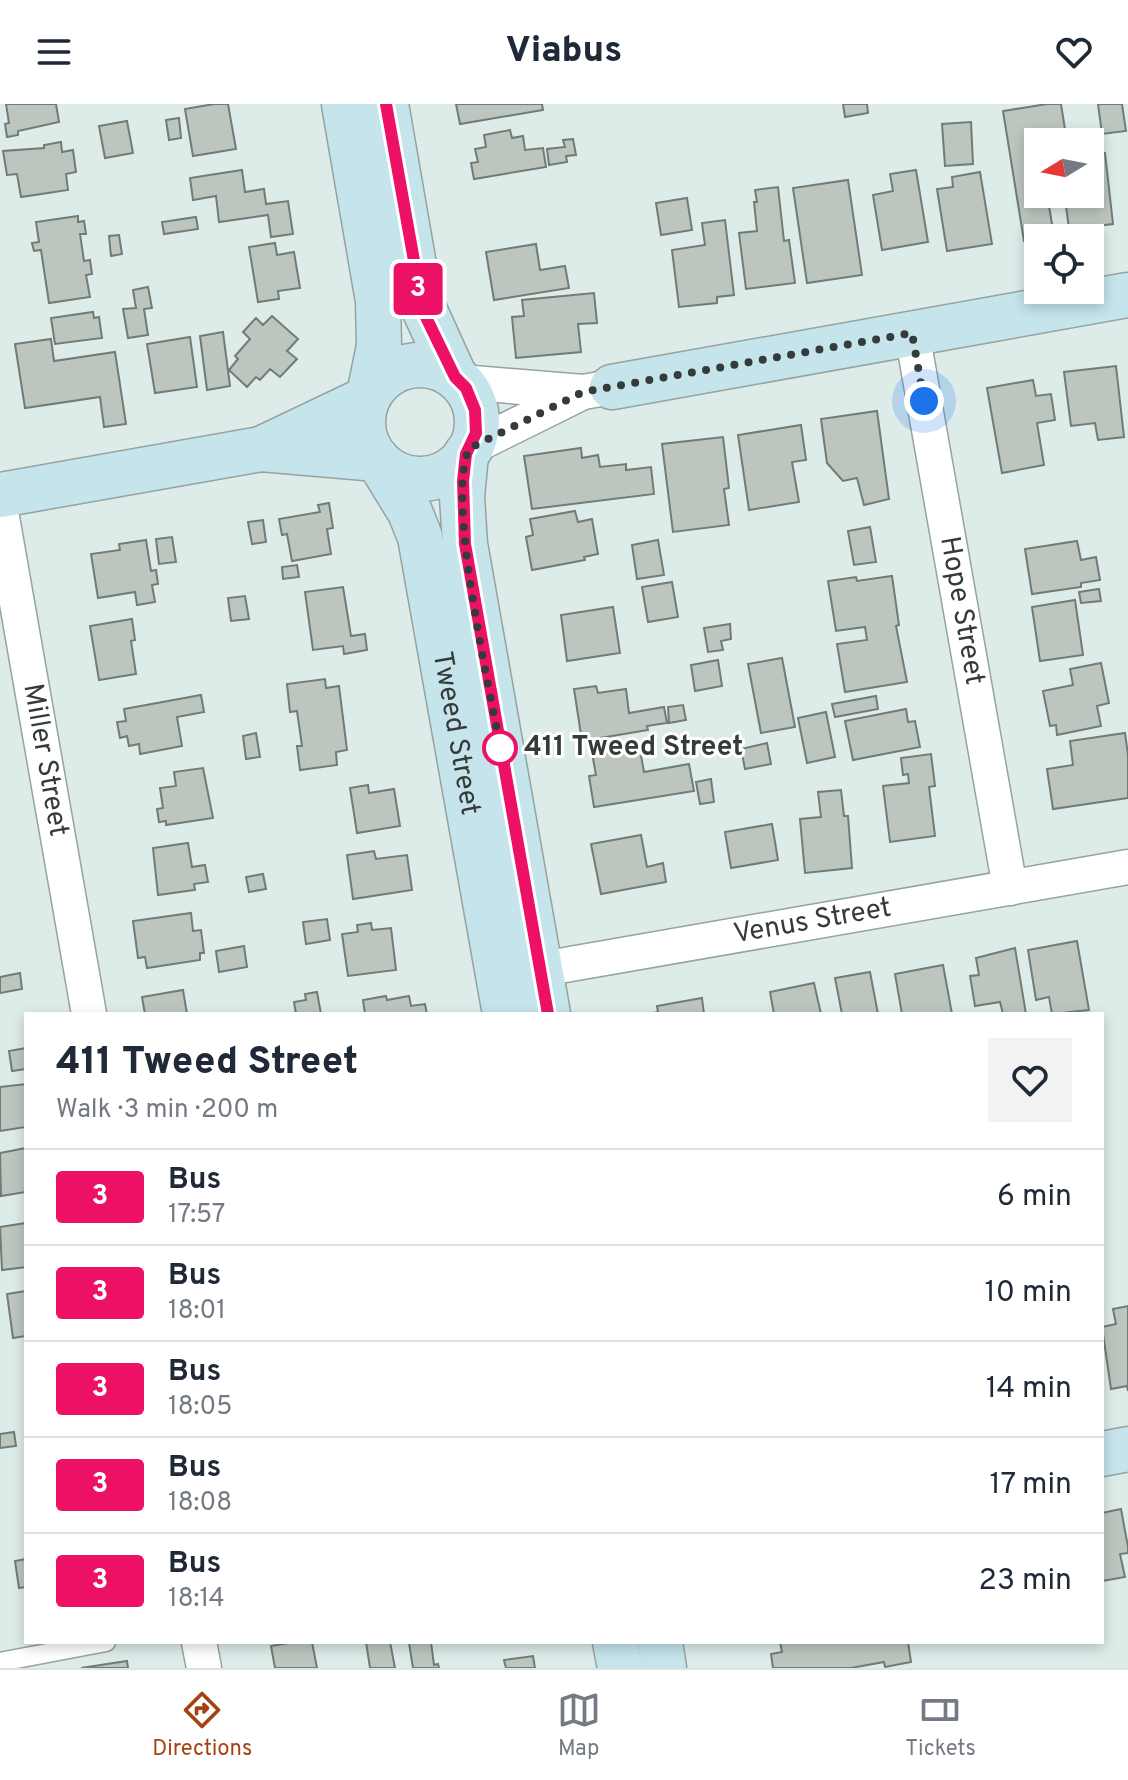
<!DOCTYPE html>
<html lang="en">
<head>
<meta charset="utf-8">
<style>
	:root { --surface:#fff; --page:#f2f2f3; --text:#1f2937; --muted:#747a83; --line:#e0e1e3; --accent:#a64114 }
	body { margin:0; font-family:Overpass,sans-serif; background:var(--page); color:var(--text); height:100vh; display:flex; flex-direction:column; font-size:30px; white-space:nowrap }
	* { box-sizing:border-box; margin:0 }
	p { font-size:26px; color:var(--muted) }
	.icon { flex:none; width:44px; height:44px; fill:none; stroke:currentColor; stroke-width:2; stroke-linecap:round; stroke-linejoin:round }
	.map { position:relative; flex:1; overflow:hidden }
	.details { position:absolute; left:24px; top:908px; width:1080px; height:632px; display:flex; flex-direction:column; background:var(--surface); border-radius:0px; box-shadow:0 4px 12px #0003 }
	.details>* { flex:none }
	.badge { padding:0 16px; border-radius:6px; font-size:28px; line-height:52px }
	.needle { width:52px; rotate:260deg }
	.tools { position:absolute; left:1024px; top:24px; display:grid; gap:16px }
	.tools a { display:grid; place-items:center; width:80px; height:80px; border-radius:0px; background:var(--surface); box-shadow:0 4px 12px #0003; font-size:40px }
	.you { position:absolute; width:40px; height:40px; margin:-20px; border:6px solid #fff; border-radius:50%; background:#1a73e8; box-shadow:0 0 0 12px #1a73e833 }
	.map>.badge { position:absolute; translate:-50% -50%; box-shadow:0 0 0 4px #fff }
	.round { display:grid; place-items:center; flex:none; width:84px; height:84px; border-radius:0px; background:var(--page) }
	.headline { display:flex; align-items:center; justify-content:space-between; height:136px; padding:0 32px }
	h1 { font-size:38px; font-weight:800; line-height:60px }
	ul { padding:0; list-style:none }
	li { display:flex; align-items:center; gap:24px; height:96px; padding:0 32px; border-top:2px solid var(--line) }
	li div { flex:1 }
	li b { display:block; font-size:30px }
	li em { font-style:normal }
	li .badge { min-width:88px; font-weight:700; text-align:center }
	header { display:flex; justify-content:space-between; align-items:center; height:104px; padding:0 32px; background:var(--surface); font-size:36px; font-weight:800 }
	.dock { display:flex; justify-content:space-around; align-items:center; height:112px; border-top:2px solid var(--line); background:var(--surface); font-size:22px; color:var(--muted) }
	.dock a { display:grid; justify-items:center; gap:4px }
	.dock .selected { color:var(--accent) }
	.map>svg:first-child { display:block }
	.building { fill:#bcc6bf; stroke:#727c76; stroke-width:2 }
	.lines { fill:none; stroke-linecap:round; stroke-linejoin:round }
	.lane-casing { stroke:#95a3a1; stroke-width:21 }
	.street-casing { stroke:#95a3a1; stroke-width:37 }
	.secondary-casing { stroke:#95a3a1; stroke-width:47 }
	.lane { stroke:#fff; stroke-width:18 }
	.street { stroke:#fff; stroke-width:34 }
	.secondary { stroke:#c6e4eb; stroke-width:44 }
	.line-casing { stroke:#fff; stroke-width:18 }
	.line { stroke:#ec1165; stroke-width:12 }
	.walk { stroke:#353b3a; stroke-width:8; stroke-dasharray:0 14.4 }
	.stop-dot { fill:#fff; stroke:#ec1165; stroke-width:4 }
	.labels { text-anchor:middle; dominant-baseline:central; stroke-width:6; stroke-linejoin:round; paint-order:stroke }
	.street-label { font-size:28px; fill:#353b3a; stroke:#fff }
	.stop-label { font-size:28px; font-weight:bold; fill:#353b3a; stroke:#fff; text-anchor:start }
</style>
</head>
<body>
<header><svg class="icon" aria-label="menu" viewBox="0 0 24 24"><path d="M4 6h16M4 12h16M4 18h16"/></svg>Viabus<svg class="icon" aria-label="heart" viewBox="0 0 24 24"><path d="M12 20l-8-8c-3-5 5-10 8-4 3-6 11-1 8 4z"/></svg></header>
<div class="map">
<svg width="1128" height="1564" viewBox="0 0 1128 1564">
	<rect width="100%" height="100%" fill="#ddebe9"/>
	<!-- building -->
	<path class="building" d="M6,0H56L59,18L18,27V31L7,33L5,20L9,19Z
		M214,0H228L236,45L193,52L185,5Z
		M456,0H542L543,6L460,20Z
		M843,0H867L868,9L845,13Z
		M1047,0H1061L1067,38H1038V90H1047L1054,132L1024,137L1003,7Z
		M1098,0H1122L1126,27L1102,30Z
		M179,14L181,34L169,36L166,16Z
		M127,17L133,49L105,54L99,22Z
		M971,18L973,60L945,62L942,20Z
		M510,26L512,34L523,32L525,46L543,44L546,63L474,75L471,59L478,58L475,45L486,43L484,31Z
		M573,35L576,51L566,52L567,58L549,61L547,45L565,43L563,36Z
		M61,38L62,48L73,46L76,68L66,70L68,86L21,93L17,70L7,71L3,47L44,44V41Z
		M1105,49L1113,120L1069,125L1066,102H1063L1062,90H1090V51Z
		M242,66L245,88L264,85L266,100L288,97L293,130L271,133L268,111L219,118L216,92L193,96L190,74Z
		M916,66L928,138L882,146L873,91L893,87L890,70Z
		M980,68L992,140L947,147L937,85L953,83L952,73Z
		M848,76L862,171L807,179L793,84Z
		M778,83L784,137L789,136L795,179L746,185L739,129L757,127L754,98H757L755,86Z
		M687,94L692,126L661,131L656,99Z
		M78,112V118L84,117L86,130H80L84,157L90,156L92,170L86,171L90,193L49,199L41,146L34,147L32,139L39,138L36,118Z
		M196,113L198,125L164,130L162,118Z
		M725,116L734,191L717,193V199L679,203L672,146L705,141L702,119Z
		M119,131L122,150L111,152L109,132Z
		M275,139L277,151L294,148L300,184L278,187L279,195L258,198L249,143Z
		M536,140L540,166L565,162L569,184L494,196L486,148Z
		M148,183L152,204L144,205L148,231L128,234L123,205L136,204L133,186Z
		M594,189L597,219L578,220L581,248L516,254L512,213L524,212L522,196Z
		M93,208L94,214L99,213L102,234L55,240L51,214Z
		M272,212L298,235L287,247L297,255L280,273L270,265L260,276L256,273L247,283L229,266L238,255L235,252L250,235L243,228L256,214L263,221Z
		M223,228L230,282L207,286L200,232Z
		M190,233L197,283L155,289L147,240Z
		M51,235L54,257L115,248L126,320L104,323L100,293L25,304L15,240Z
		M1116,262L1124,333L1098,336L1095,319L1071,322L1064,268Z
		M1033,276L1036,292L1051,290L1055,316L1037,319L1044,361L1002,369L987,284Z
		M877,307L889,395L864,401L857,374L843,377L827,359L821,315Z
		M801,321L806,356L792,358L799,398L749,406L738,331Z
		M723,333L729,384L724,385L729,421L673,428L662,340Z
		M581,344L582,354L598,351L600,363L626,360V366L651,363L654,390L532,405L524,352Z
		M329,399L333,424L327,425L331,450L292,457L287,430L282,431L279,415L320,408L318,401Z
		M575,407L578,418L592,415L598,450L584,453L585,456L532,466L526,433L533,431L530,415Z
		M263,416L266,438L252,440L248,418Z
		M870,423L876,458L854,461L848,427Z
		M172,433L176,458L159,460L156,435Z
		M146,436L151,467L156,466L158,480L152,481L155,498L137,501L135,488L98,494L91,450L120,446L119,440Z
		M658,436L664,471L637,475L632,441Z
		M1077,437L1081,456L1096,453L1100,476L1081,479V483L1032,490L1025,445Z
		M297,461L299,473L283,475L282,463Z
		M892,472L899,521L896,522L907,578L845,588L837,540L867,536L865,523L836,527L828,477L856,473L857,477Z
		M672,478L678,513L648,518L642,483Z
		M343,483L351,532L365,530L367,546L344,550L343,542L313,546L305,488Z
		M1099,485L1101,497L1081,499L1079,488Z
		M245,492L249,515L231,517L228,494Z
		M1075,496L1083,551L1040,557L1032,503Z
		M613,503L620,549L567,557L561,511Z
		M132,515L135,536L131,537L136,570L99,576L90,522Z
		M730,520L731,535L721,537L723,546L708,548L704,524Z
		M782,554L795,623L761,629L748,560Z
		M718,556L722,582L695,587L691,561Z
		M1101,559L1109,599L1097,602L1101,622L1057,631L1056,621L1050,622L1043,587L1073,581L1070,565Z
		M325,575L326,584L339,582L347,646L336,648L337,661L300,666L297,642H302L297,607L290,608L287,580Z
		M596,582L598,589L626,585L629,609L664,603L667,619L647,622L648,626L582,637L574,585Z
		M201,591L204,608L177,613L182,642L140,650L139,640L129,642L127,632L120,634L117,618L126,617L124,605Z
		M876,592L878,605L835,613L832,600Z
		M683,601L686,616L669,619L668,603Z
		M906,605L908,618L915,617L920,643L853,656L845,617Z
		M826,608L835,653L807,659L798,614Z
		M256,629L260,653L246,655L243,632Z
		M1125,629L1128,651V694L1053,705L1047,665L1073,661L1070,637Z
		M767,639L771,660L745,665L741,645Z
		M639,641L644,668L689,660L694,687L594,703L589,672L596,671L592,649Z
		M931,650L935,682L929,683L935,732L890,738L883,682L909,679L908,670L903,671L901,654Z
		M203,664L213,714L166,721V717L159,718L157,705L163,704L160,684L176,682L174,668Z
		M711,675L714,698L700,700L696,678Z
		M368,681L369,689L394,685L400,722L357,729L350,684Z
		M841,686L844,712H848L852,764L805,769L800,715L821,713L818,688Z
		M772,720L778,756L731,764L725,728Z
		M641,731L647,763L663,759L666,778L601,790L591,740Z
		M188,739L192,763L205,761L208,778L194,780L195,786L158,791L153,744Z
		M374,747L376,755L407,751L412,786L353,795L347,751Z
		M263,770L266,785L249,788L246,773Z
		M191,809L193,827L201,826L204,849H200V856L147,864L145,853L138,854L133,817Z
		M327,815L330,836L306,840L303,818Z
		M371,819L372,826L391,824L396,866L348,872L342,830L358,828L357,821Z
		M1077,837L1089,906L1052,910L1049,893L1036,896L1028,846Z
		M244,842L247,863L219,868L216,847Z
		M1015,844L1026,910H1003L1000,898L975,902L970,872L979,871L976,854Z
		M943,861L952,910H902L895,870Z
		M870,868L878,910H842L835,874Z
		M20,869L22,885L0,889V873Z
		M814,879L821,910H774L770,888Z
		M183,886L187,910H145L142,893Z
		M317,888L321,910H296L294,898L306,896L305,890Z
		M386,892L387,896L409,892L411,902L425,900L427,910H365L363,896Z
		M702,894L704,910H649L658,908L657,902Z
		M26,944V965L12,967L9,947Z
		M26,980V1023L0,1027V983Z
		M26,1044V1088L1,1092L0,1049Z
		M26,1119V1163L2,1166L0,1123Z
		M26,1187V1232L13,1234L7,1190Z
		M1128,1202V1287L1127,1282L1111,1285L1102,1223L1116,1220L1113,1205Z
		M14,1328L16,1342L0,1344V1330Z
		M1121,1405L1128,1443V1449L1120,1450L1125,1473L1102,1477V1409Z
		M26,1455V1483L19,1484L15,1457Z
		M294,1538H312L317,1564H275L271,1542Z
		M366,1538H390L395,1564H370Z
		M431,1538L434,1561L438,1560L439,1564H413L409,1539Z
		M780,1538H908L911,1558L885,1563L884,1558L851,1564H773L771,1550L782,1548Z
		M533,1552L535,1564H506L504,1556Z
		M127,1557L128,1564H81Z"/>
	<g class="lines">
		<defs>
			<path id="lane" d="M0,1558L106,1538"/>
			<g id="street">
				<path id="s1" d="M912,229L1010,784"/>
				<path d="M461,278L583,288L612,283"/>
				<path d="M470,344L583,288"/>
				<path id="s2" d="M0,402L89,910"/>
				<path id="s3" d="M519,869L1128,763"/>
				<path d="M199,1538L204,1564"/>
			</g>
			<g id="secondary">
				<path d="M344,0L378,197L379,242L369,291"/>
				<path d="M386,0L420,196L455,273"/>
				<circle cx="420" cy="318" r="57"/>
				<path d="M612,283L1128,191"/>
				<path d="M261,345L368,294"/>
				<path d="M466,350L462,393L465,440L548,910"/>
				<path id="s4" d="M380,359L410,408L420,433L505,910"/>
				<path d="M0,391L261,345L377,355"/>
				<path d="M1102,1350L1128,1345"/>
				<path d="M615,1538L620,1564"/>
				<path d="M660,1538L664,1564"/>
			</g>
		</defs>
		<!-- lane casing -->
		<use href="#lane" class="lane-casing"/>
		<!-- street casing -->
		<use href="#street" class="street-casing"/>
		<!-- secondary casing -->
		<use href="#secondary" class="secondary-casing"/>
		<!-- lane -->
		<use href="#lane" class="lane"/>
		<!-- street -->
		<use href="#street" class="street"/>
		<!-- secondary -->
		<use href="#secondary" class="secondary"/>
	</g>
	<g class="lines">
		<defs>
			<path id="line" d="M386,0L423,207L455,273L466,284L475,306L476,329L466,350L463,377L465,440L548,910"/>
		</defs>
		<!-- line casing -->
		<use href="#line" class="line-casing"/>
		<!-- line -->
		<use href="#line" class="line"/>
		<!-- walk -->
		<path class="walk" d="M500,644L501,647C491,591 444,386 470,344L583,288L912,229L924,297"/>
	</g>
	<!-- markers -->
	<circle class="stop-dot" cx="500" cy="644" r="16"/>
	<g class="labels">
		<!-- street labels -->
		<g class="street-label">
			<text stroke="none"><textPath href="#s1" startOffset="282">Hope Street</textPath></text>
			<text stroke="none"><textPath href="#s4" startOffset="284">Tweed Street</textPath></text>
			<text stroke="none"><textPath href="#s2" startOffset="258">Miller Street</textPath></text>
			<text stroke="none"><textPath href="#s3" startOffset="298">Venus Street</textPath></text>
		</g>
		<!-- stop labels -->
		<g class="stop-label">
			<text x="524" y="644">411 Tweed Street</text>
		</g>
	</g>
</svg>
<div class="tools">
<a><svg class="needle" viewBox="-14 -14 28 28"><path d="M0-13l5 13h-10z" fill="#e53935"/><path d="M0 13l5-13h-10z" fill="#747a83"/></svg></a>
<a><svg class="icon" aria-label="locate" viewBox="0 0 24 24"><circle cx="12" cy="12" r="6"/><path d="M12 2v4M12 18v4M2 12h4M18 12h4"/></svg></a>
</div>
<div class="you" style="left:924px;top:297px"></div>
<b class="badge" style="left:418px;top:185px;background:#ec1165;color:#fff">3</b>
<section class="details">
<div class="headline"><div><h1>411 Tweed Street</h1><p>Walk · 3 min · 200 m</p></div><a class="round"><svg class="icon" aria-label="heart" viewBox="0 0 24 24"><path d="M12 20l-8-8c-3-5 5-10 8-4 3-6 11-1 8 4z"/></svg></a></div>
<ul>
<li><span class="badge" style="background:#ec1165;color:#fff">3</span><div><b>Bus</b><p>17:57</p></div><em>6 min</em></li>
<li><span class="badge" style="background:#ec1165;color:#fff">3</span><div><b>Bus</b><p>18:01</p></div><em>10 min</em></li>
<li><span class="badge" style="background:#ec1165;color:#fff">3</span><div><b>Bus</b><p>18:05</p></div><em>14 min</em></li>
<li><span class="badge" style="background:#ec1165;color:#fff">3</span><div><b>Bus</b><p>18:08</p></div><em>17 min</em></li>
<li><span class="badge" style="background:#ec1165;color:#fff">3</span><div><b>Bus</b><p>18:14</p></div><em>23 min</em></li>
</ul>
</section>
</div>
<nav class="dock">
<a class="selected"><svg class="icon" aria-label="directions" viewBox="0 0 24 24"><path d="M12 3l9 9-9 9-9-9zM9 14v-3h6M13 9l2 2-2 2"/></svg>Directions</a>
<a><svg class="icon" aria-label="map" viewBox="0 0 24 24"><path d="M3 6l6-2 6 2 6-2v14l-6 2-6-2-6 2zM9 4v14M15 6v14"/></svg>Map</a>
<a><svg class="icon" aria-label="tickets" viewBox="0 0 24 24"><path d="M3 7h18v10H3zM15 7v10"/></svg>Tickets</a>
</nav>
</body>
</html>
